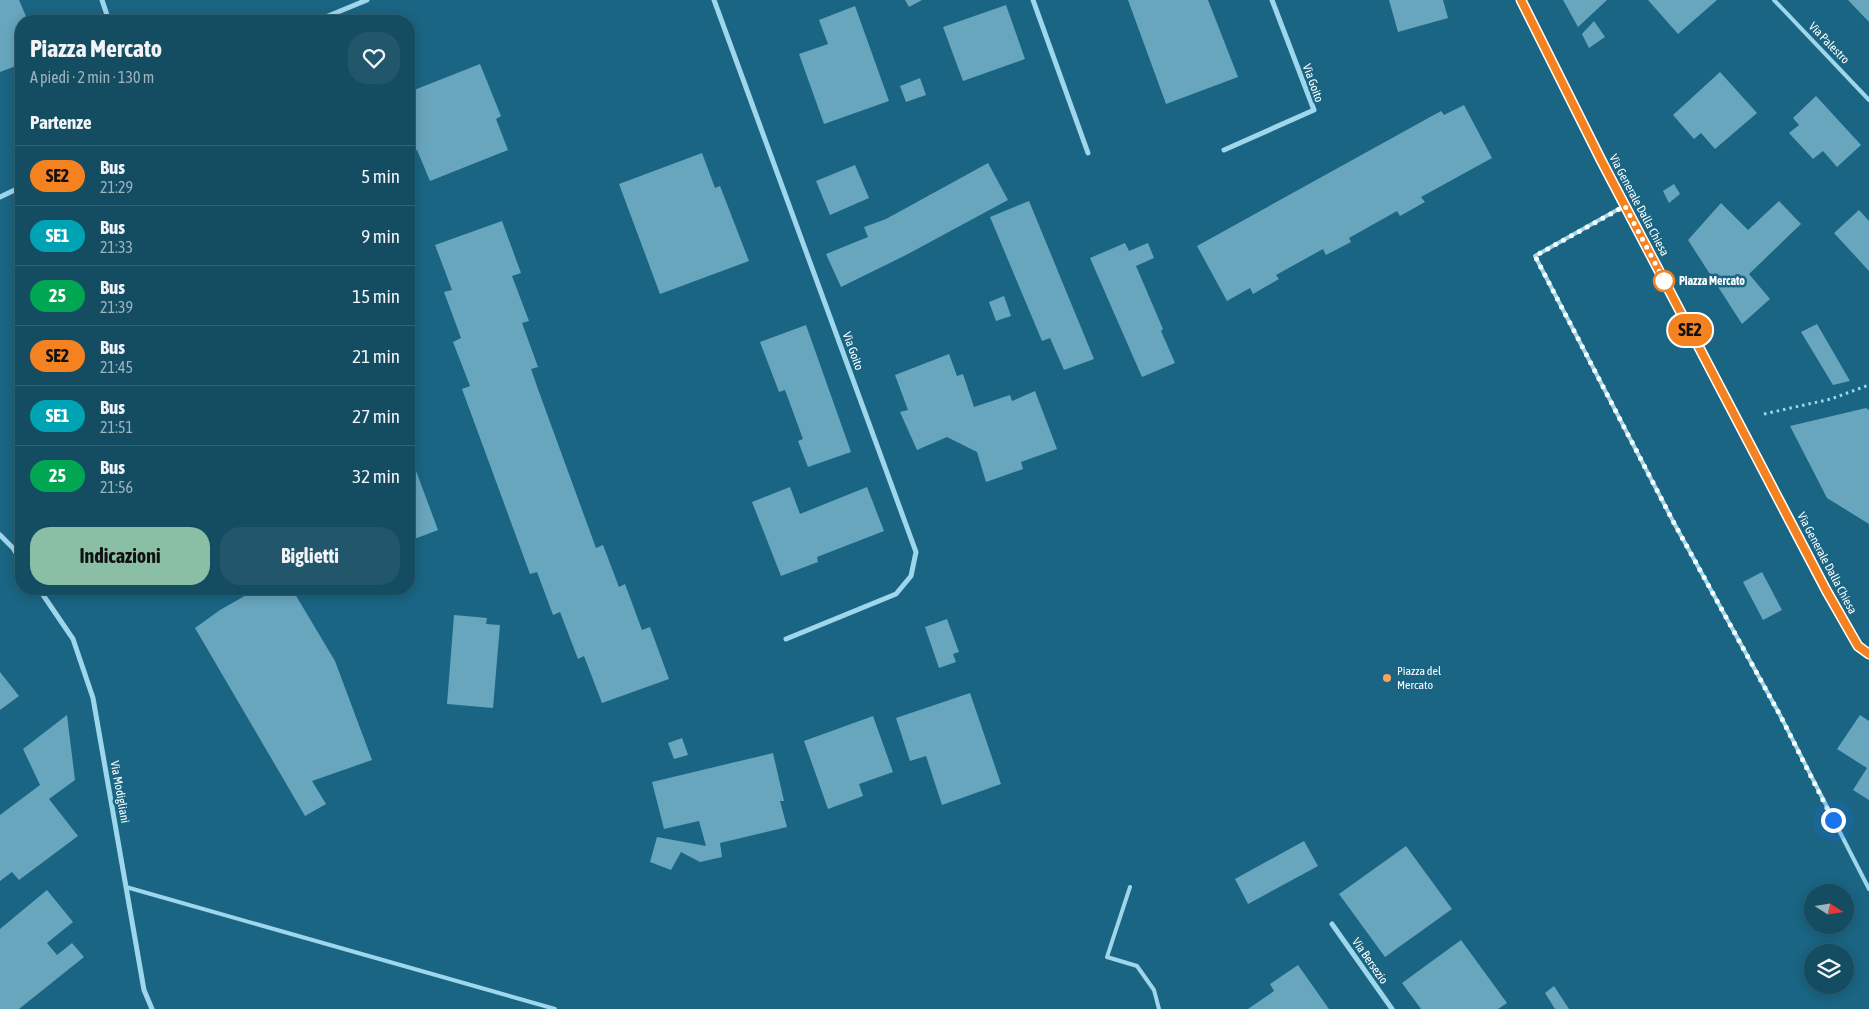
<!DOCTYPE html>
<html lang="it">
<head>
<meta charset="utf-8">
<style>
	:root { --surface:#144c62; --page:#21566b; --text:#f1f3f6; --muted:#9db4be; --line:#336377; --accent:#8abfa5 }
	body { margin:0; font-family:"Asap Condensed",sans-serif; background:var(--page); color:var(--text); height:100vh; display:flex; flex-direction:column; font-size:19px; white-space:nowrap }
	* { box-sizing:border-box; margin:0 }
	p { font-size:16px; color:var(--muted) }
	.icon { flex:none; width:28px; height:28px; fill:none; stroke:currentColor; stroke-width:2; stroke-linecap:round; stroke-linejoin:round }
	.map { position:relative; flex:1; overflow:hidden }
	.drawer { position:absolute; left:15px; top:15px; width:400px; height:580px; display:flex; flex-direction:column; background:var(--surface); border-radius:20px; box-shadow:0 2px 12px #0003,0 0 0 1px var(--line) }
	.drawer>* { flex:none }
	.badge { padding:0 10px; border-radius:16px; font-size:18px; line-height:32px }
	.needle { width:32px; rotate:102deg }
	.tools { position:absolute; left:1804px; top:884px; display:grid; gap:10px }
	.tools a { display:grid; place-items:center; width:50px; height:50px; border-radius:50%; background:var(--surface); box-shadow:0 2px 12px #0003,0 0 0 1px var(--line); font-size:25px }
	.you { position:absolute; width:25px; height:25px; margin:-12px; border:4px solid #fff; border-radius:50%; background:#1a73e8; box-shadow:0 0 0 8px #1a73e833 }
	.map>.badge { position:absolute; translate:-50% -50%; box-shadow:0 0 0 2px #fff }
	h2 { padding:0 15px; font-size:19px; line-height:45px }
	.round { display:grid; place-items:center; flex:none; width:52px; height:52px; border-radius:20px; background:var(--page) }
	.head { display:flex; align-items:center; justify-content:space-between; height:85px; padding:0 15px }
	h1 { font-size:24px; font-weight:700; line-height:38px }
	.primary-button { display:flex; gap:10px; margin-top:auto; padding:10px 15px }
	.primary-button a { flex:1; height:58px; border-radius:20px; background:var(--accent); color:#111; font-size:20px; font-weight:700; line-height:58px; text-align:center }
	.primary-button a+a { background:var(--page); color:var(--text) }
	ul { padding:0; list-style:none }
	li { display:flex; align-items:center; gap:15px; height:60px; padding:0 15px; border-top:1px solid var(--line) }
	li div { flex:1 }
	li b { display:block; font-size:19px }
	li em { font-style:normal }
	li .badge { min-width:55px; font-weight:700; text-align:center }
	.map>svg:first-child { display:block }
	.building { fill:#68a6be }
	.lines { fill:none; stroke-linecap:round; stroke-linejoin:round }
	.path { stroke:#9ed7eb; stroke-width:3; stroke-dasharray:2.5 4; stroke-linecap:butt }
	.service { stroke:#9ed7eb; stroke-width:4 }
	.minor { stroke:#9ed7eb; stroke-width:5 }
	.tertiary { stroke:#9ed7eb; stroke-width:9 }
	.line-casing { stroke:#fff; stroke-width:11 }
	.line { stroke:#f58220; stroke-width:8 }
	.walk { stroke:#fff; stroke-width:5; stroke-dasharray:0 9 }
	.stop-dot { fill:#fff; stroke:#f58220; stroke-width:2.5 }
	.poi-dot { fill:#fea15a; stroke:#1a6583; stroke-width:2 }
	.labels { text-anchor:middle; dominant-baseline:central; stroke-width:5; stroke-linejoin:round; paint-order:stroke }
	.street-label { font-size:12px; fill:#fff; stroke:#1a6583 }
	.stop-label { font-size:12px; font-weight:bold; fill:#fff; stroke:#1a6583; text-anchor:start }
	.poi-label { font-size:12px; fill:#fff; stroke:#1a6583; text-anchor:start }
</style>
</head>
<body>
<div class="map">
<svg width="1869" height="1009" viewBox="0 0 1869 1009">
	<rect width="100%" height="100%" fill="#1a6583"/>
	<!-- building -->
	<path class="building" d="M0,0H19L28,21H21V64L0,72Z
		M905,0H922L909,7Z
		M1128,0H1208L1238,77L1166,104Z
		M1389,0H1443L1448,18L1398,32Z
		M1563,0H1607L1578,27Z
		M1648,0H1717L1678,34Z
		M1848,0H1869V22Z
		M1006,5L1025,59L963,81L943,27Z
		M855,6L889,101L824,124L799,54L828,44L819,20Z
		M1594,21L1605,37L1589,48L1582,34Z
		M480,64L501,116L496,119L508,150L430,181L417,150L412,152L409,143V92Z
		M1720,72L1757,113L1715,149L1701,133L1694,139L1673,115Z
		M920,78L926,95L906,102L900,86Z
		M1816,96L1861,145L1837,167L1823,151L1813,159L1789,133L1799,125L1793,118Z
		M1464,105L1492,158L1421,197L1425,202L1400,216L1397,211L1349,238L1351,242L1326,255L1323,249L1276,275L1279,279L1253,294L1250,288L1227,301L1197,246L1441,111L1444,115Z
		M702,153L715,188L720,186L749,261L660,294L619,184Z
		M988,163L1008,200L906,255L841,287L826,254L868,237L864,227L886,219Z
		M855,165L869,198L830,215L816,181Z
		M1674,184L1680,194L1669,203L1663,191Z
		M1029,201L1094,359L1064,370L1050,338L1042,341L990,217Z
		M1779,201L1801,224L1749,274L1770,299L1742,324L1688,240L1721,203L1748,230Z
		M1859,210L1869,221V271L1834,233Z
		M502,221L521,273L512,276L529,321L522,323L538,367L531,369L539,392L596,548L603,545L619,587L625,584L642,630L650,627L669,679L602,703L584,656L578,659L560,612L553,615L537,572L530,574L462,389L470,386L453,342L461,338L444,292L452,290L435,245Z
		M1125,243L1129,251L1148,243L1154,258L1136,266L1163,329L1161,331L1175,363L1142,377L1090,258Z
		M1004,296L1011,316L996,321L989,302Z
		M1817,324L1850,381L1833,385L1801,332Z
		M806,325L851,452L808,467L798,441L803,439L785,390L779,392L760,342Z
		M949,354L957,376L963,374L974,407L1010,395L1012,401L1035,391L1057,449L1021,462L1023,469L986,482L977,452L947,437L917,450L900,412L908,410L895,375Z
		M1866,408L1869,410V524L1827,498L1790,426Z
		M409,452L438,530L409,541Z
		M790,487L800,514L867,487L884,531L817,557L818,562L781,576L752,502Z
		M1762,572L1782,610L1763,620L1743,582Z
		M257,589H292L335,661L372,760L312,781L326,804L305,816L195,628L220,610Z
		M454,615L487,618L486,624L500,625L493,708L447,704Z
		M947,619L959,652L953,654L956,662L939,668L925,627Z
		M0,672L19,696L0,710Z
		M970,693L1001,784L942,805L926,756L910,761L896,718Z
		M67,715L75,780L49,799L78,836L19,880L12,872L0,881V815L40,785L23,749Z
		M1860,715L1869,721V800L1853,790L1867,768L1837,749Z
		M873,716L893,772L859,784L863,796L828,809L804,741Z
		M682,738L688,755L674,759L668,743Z
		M773,753L784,801H780L787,827L720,843L722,857L700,862L681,852L671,870L650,862L657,837L706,846L699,821L664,829L652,782Z
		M1304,841L1318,866L1248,904L1235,879Z
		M1406,846L1452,909L1385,957L1339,894Z
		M47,890L73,922L47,943L57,955L72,943L84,957L19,1009H0V929Z
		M1461,940L1507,1003L1498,1009H1421L1402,983Z
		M1298,965L1329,1009H1248L1274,991L1270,984Z
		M1554,986L1569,1009H1555L1545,993Z"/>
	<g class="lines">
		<!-- path -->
		<path class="path" d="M1764,414L1831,399L1869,385"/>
		<!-- service -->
		<path class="service" d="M1774,0L1869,100
			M1624,206L1535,256L1674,523L1780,715L1869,889
			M126,887L555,1009
			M1130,887L1107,957L1137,966L1154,990L1159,1009"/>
		<!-- minor -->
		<path class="minor" d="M102,0L109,21
			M714,0L916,552L911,576L896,594L786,639
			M1033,0L1088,153
			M316,21L367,0
			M1224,150L1314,110L1272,0
			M0,197L21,187
			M0,535L13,548L21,561
			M39,589L73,639L93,698L144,990L152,1009
			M1332,924L1392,1009"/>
		<!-- tertiary -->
		<path class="tertiary" d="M1521,0L1601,160L1827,590L1858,646L1869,654"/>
	</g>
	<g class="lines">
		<defs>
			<path id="line" d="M1521,0L1601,160L1826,590L1858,646L1869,654"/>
		</defs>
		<!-- line casing -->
		<use href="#line" class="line-casing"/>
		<!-- line -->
		<use href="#line" class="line"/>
		<!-- walk -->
		<path class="walk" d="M1664,281L1668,288L1625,206L1535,256L1674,523L1780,715L1833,820"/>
	</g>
	<!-- markers -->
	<circle class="stop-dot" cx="1664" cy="281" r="10"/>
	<circle class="poi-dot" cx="1387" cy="678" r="5"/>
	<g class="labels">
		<!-- street labels -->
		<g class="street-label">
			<text transform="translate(1829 43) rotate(46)">Via Palestro</text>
			<text transform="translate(1313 83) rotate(70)">Via Goito</text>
			<text transform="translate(1639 205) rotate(62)">Via Generale Dalla Chiesa</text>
			<text transform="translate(853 351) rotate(70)">Via Goito</text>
			<text transform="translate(1827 563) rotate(62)">Via Generale Dalla Chiesa</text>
			<text transform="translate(120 792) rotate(80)">Via Modigliani</text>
			<text transform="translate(1370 961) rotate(55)">Via Bersezio</text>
		</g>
		<!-- stop labels -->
		<g class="stop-label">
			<text x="1679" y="281">Piazza Mercato</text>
		</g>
		<!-- poi labels -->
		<g class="poi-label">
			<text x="1397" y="671">Piazza del<tspan x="1397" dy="14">Mercato</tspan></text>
		</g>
	</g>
</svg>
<div class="tools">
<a><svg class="needle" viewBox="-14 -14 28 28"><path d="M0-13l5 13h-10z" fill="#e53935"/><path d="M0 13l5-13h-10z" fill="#9db4be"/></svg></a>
<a><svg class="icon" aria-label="layers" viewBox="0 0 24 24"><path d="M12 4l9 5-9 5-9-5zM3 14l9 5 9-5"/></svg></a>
</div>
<div class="you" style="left:1833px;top:820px"></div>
<b class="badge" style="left:1690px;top:330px;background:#f58220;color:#111">SE2</b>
<section class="drawer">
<div class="head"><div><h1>Piazza Mercato</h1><p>A piedi · 2 min · 130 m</p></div><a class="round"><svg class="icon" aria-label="heart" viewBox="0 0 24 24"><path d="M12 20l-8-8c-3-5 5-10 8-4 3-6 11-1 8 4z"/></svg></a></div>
<h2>Partenze</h2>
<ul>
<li><span class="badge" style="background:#f58220;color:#111">SE2</span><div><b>Bus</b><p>21:29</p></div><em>5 min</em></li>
<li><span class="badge" style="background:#00a3b4;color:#fff">SE1</span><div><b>Bus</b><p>21:33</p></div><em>9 min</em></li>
<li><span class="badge" style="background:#00a651;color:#fff">25</span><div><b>Bus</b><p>21:39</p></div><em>15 min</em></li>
<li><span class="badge" style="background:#f58220;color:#111">SE2</span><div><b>Bus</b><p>21:45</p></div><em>21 min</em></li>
<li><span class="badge" style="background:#00a3b4;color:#fff">SE1</span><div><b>Bus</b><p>21:51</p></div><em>27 min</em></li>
<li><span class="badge" style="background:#00a651;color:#fff">25</span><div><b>Bus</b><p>21:56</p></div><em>32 min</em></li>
</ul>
<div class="primary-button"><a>Indicazioni</a><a>Biglietti</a></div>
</section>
</div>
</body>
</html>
